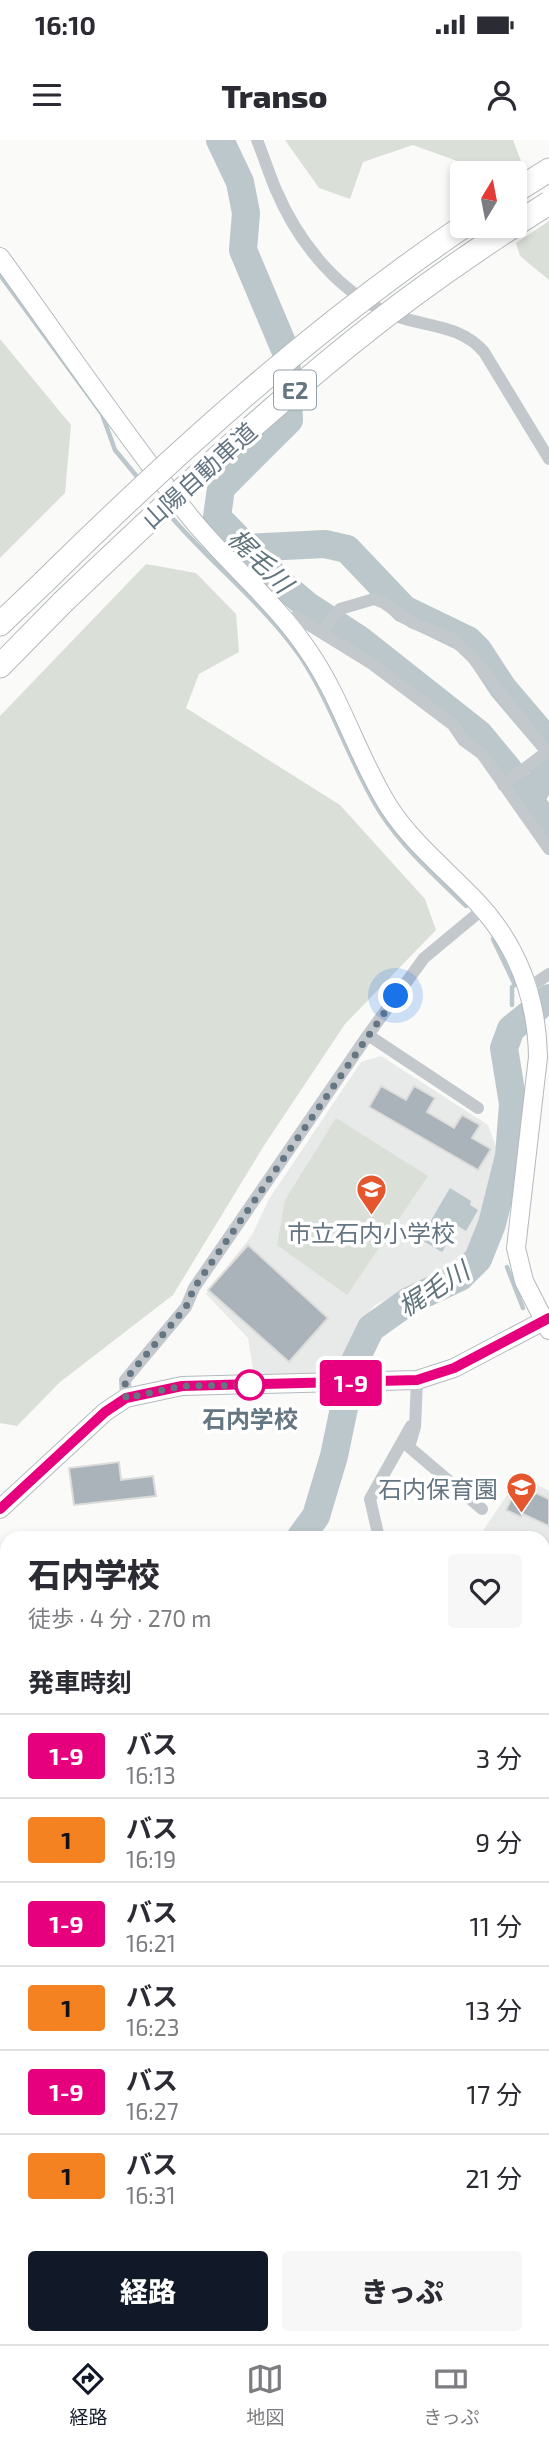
<!DOCTYPE html>
<html lang="ja">
<head>
<meta charset="utf-8">
<style>
	:root { --surface:#fff; --page:#f7f7f7; --text:#2b2b33; --muted:#7c7c81; --line:#e1e1e2; --accent:#111827 }
	body { margin:0; font-family:"Exo 2","Noto Sans JP",sans-serif; background:var(--page); color:var(--text); height:100vh; display:flex; flex-direction:column; font-size:26px; white-space:nowrap }
	* { box-sizing:border-box; margin:0 }
	p { font-size:23px; color:var(--muted) }
	.icon { flex:none; width:38px; height:38px; fill:none; stroke:currentColor; stroke-width:2; stroke-linecap:round; stroke-linejoin:round }
	.map { position:relative; flex:1; overflow:hidden }
	.sheet { position:absolute; left:0px; top:1391px; width:550px; height:814px; display:flex; flex-direction:column; background:var(--surface); border-radius:21px 21px 0 0; box-shadow:0 4px 10px #0003 }
	.sheet>* { flex:none }
	.badge { padding:0 14px; border-radius:5px; font-size:24px; line-height:46px }
	.needle { width:46px; rotate:10deg }
	.buttons { position:absolute; left:450px; top:21px; display:grid; gap:14px }
	.buttons a { display:grid; place-items:center; width:77px; height:77px; border-radius:7px; background:var(--surface); box-shadow:0 4px 10px #0003; font-size:35px }
	.you { position:absolute; width:35px; height:35px; margin:-18px; border:5px solid #fff; border-radius:50%; background:#1a73e8; box-shadow:0 0 0 10px #1a73e833 }
	.map>.badge { position:absolute; translate:-50% -50%; box-shadow:0 0 0 4px #fff }
	h2 { padding:0 28px; font-size:26px; line-height:63px }
	.round { display:grid; place-items:center; flex:none; width:74px; height:74px; border-radius:7px; background:var(--page) }
	.summary { display:flex; align-items:center; justify-content:space-between; height:119px; padding:0 28px }
	h1 { font-size:33px; font-weight:800; line-height:52px }
	.cta { display:flex; gap:14px; margin-top:auto; padding:14px 28px }
	.cta a { flex:1; height:80px; border-radius:7px; background:var(--accent); color:#fff; font-size:28px; font-weight:800; line-height:80px; text-align:center }
	.cta a+a { background:var(--page); color:var(--text) }
	ul { padding:0; list-style:none }
	li { display:flex; align-items:center; gap:21px; height:84px; padding:0 28px; border-top:2px solid var(--line) }
	li div { flex:1 }
	li b { display:block; font-size:26px }
	li em { font-style:normal }
	li .badge { min-width:77px; font-weight:700; text-align:center }
	.status { display:flex; justify-content:space-between; align-items:center; height:49px; padding:0 35px; background:var(--surface); direction:ltr }
	.status svg { height:19px; fill:currentColor }
	header { display:flex; justify-content:space-between; align-items:center; height:91px; padding:0 28px; background:var(--surface); font-size:32px; font-weight:800 }
	.menu { display:flex; justify-content:space-around; align-items:center; height:98px; border-top:2px solid var(--line); background:var(--surface); font-size:19px; color:var(--muted) }
	.menu a { display:grid; justify-items:center; gap:4px }
	.menu .active { color:var(--accent) }
	.map>svg:first-child { display:block }
	.built { fill:#e8e9e9 }
	.green { fill:#dadfd7 }
	.water { fill:#bbc7cb }
	.lines { fill:none; stroke-linecap:round; stroke-linejoin:round }
	.stream { stroke:#bbc7cb; stroke-width:4.5 }
	.river { stroke:#bbc7cb; stroke-width:28 }
	.building { fill:#aab3b9; stroke:#dcdcda; stroke-width:2 }
	.secondary-casing { stroke:#b3babf; stroke-width:20 }
	.highway-casing { stroke:#b4b9bd; stroke-width:25 }
	.street { stroke:#c3c8cc; stroke-width:12 }
	.secondary { stroke:#fff; stroke-width:18 }
	.highway { stroke:#fff; stroke-width:23 }
	.highway-bridge-casing { stroke:#b4b9bd; stroke-width:25; stroke-linecap:butt }
	.highway-bridge { stroke:#fff; stroke-width:23 }
	.line-casing { stroke:#fff; stroke-width:16 }
	.line { stroke:#e6007e; stroke-width:10 }
	.walk { stroke:#657683; stroke-width:7; stroke-dasharray:0 12.6 }
	.stop-dot { fill:#fff; stroke:#e6007e; stroke-width:3.5 }
	.labels { text-anchor:middle; dominant-baseline:central; stroke-width:7; stroke-linejoin:round; paint-order:stroke }
	.shield { fill:#fff; stroke:#939fa8; stroke-width:2 }
	.shield-label { font-size:23px; font-weight:bold; fill:#657683 }
	.street-label { font-size:24px; fill:#657683; stroke:#fff }
	.poi-label { font-size:24px; fill:#657683; stroke:#fff }
	.stop-label { font-size:24px; font-weight:bold; fill:#657683; stroke:#fff }
	.water-label { font-size:26px; font-style:italic; fill:#60757c; stroke:#fff }
</style>
</head>
<body>
<div class="status"><b>16:10</b><svg viewBox="0 0 49 12"><path d="M0 12V9h3v3zM5 12V6h3v6zM10 12V3h3v9zM15 12V0h3v12zM26 1h20v11H26zM47 4h2v5h-2z"/></svg></div>
<header><svg class="icon" aria-label="menu" viewBox="0 0 24 24"><path d="M4 6h16M4 12h16M4 18h16"/></svg>Transo<svg class="icon" aria-label="person" viewBox="0 0 24 24"><circle cx="12" cy="8" r="4"/><path d="M4 21q1-7 8-7t8 7"/></svg></header>
<div class="map">
<svg width="549" height="2204" viewBox="0 0 549 2204">
	<rect width="100%" height="100%" fill="#fafaf8"/>
	<!-- built -->
	<path class="built" d="M381,916L488,985L497,1009L475,1100L455,1126L375,1165L356,1187L337,1234L254,1235L248,1198L206,1154L252,1095L269,1059L361,922Z
		M520,1336L549,1351V1456L543,1455L542,1398H478Z"/>
	<!-- green -->
	<path class="green" d="M285,0H513L521,21H457L413,5L363,22L350,59L319,48Z
		M549,81V140L520,116L516,103Z
		M0,199L71,285L65,353L0,418Z
		M146,424L196,433L236,474L239,512L199,534L186,568L340,665L425,759L436,790L345,884L265,1004L173,1155L60,1242L17,1286L0,1283V576Z
		M336,978L428,1036L347,1155L277,1105L285,1060Z"/>
	<!-- water -->
	<path class="water" d="M450,1048L471,1061L470,1065L478,1070L466,1091L458,1086L442,1112L420,1099Z"/>
	<g class="lines">
		<!-- stream -->
		<path class="stream" d="M0,135L102,274L115,310L139,339
			M167,372C209,422 262,462 300,516C333,565 349,623 380,672C403,708 436,737 466,766
			M493,799L515,845L512,847V865
			M507,1127L523,1168"/>
		<!-- river -->
		<path class="river" d="M220,0L240,42L246,73L243,110L286,212L289,280L221,348L217,377L284,446L308,466L360,500L479,594L508,629L549,687
			M246,408L325,404L347,409L404,469L468,500L478,510L503,548L549,602
			M530,660L549,626
			M300,1398L316,1376L334,1316L353,1225L371,1188L409,1161L460,1137L478,1119L492,1084L509,1016L513,964L504,908L511,889L549,858
			M542,1682L549,1678
			M0,1824L7,1800
			M138,2204L147,2198"/>
	</g>
	<!-- building -->
	<path class="building" d="M381,946L406,960L414,946L435,958L427,972L454,988L462,975L480,985L472,998L491,1009L478,1030L369,967Z
		M248,1105L328,1178L289,1222L208,1150Z
		M119,1322L121,1340L153,1336L156,1356L74,1365L69,1328Z
		M521,1339L536,1346L534,1352L549,1359V1386L523,1374L521,1377L506,1370Z"/>
	<g class="lines">
		<defs>
			<path id="secondary" d="M0,117C63,204 124,294 190,377C228,424 276,462 309,512C342,560 358,618 389,667C411,701 443,727 471,756C515,800 537,854 538,917L516,1108L524,1141L549,1190
				M0,1369L105,1272L126,1258L182,1246L417,1240L454,1228L549,1178
				M542,1865L549,1858
				M542,1904L549,1896
				M240,2204L248,2198
				M279,2204L285,2198"/>
			<path id="highway" d="M514,52L549,30
				M0,484L44,442
				M0,526L63,462"/>
		</defs>
		<!-- secondary casing -->
		<use href="#secondary" class="secondary-casing"/>
		<!-- highway casing -->
		<use href="#highway" class="highway-casing"/>
		<!-- street -->
		<path class="street" d="M257,0C264,17 269,34 276,50C299,104 341,156 396,176C427,187 461,185 484,212L549,319
			M285,480L296,477L372,524L453,585L464,601L482,614L549,709
			M322,491L340,469L374,459L384,463L413,483L452,498L473,518L546,611
			M503,645L549,610
			M528,848L549,834
			M368,895L478,968
			M417,1240L415,1287L409,1307L482,1369
			M126,1258L125,1240L186,1167L194,1148L368,895L424,818L483,769
			M379,1398L370,1359L411,1286
			M542,1461L549,1462
			M542,1647L549,1642
			M0,1659L7,1662
			M542,1703L549,1698
			M0,1735L7,1706
			M0,1878L7,1852
			M0,1944L7,1949
			M542,2073L549,2078
			M65,2204L86,2198
			M175,2204L182,2198"/>
		<!-- secondary -->
		<use href="#secondary" class="secondary"/>
		<!-- highway -->
		<use href="#highway" class="highway"/>
		<defs>
			<path id="highway-bridge" d="M44,442C175,313 312,189 464,86
				M63,462C156,373 250,285 350,204C413,153 481,106 549,63"/>
		</defs>
		<!-- highway-bridge casing -->
		<use href="#highway-bridge" class="highway-bridge-casing"/>
		<!-- highway-bridge -->
		<use href="#highway-bridge" class="highway-bridge"/>
	</g>
	<g class="lines">
		<defs>
			<path id="line" d="M0,1369L105,1272L126,1258L182,1246L417,1240L454,1228L549,1178"/>
		</defs>
		<!-- line casing -->
		<use href="#line" class="line-casing"/>
		<!-- line -->
		<use href="#line" class="line"/>
		<!-- walk -->
		<path class="walk" d="M250,1245H256L182,1246L126,1258L125,1240L186,1167L194,1148L396,856"/>
	</g>
	<!-- icons -->
	<defs>
		<symbol id="school-pin" viewBox="-11 -11 22 30"><path d="M0 17L-7.5 6A9.5 9.5 0 1 1 7.5 6Z" fill="#e4572e" stroke="#fff"/><path d="M0-5L7-2L0 1L-7-2ZM-4 1L0 2.5L4 1V4Q0 6-4 4Z" fill="#fff"/></symbol>
	</defs>
	<g fill-rule="evenodd">
		<use href="#school-pin" x="354" y="1032" width="35" height="47"/>
		<use href="#school-pin" x="504" y="1330" width="35" height="47"/>
	</g>
	<!-- markers -->
	<circle class="stop-dot" cx="250" cy="1245" r="14"/>
	<g class="labels">
		<!-- shield labels -->
		<rect class="shield" x="274" y="230.5" width="42" height="39" rx="5"/>
		<g class="shield-label">
			<text x="295" y="250">E2</text>
		</g>
		<!-- street labels -->
		<g class="street-label">
			<text transform="translate(199 335) rotate(-42)">山陽自動車道</text>
		</g>
		<!-- poi labels -->
		<g class="poi-label">
			<text x="371" y="1092">市立石内小学校</text>
			<text x="498" y="1348" text-anchor="end">石内保育園</text>
		</g>
		<!-- stop labels -->
		<g class="stop-label">
			<text x="250" y="1278">石内学校</text>
		</g>
		<!-- water labels -->
		<g class="water-label">
			<text transform="translate(261 420) rotate(45)">梶毛川</text>
			<text transform="translate(433 1148) rotate(-32)">梶毛川</text>
		</g>
	</g>
</svg>
<div class="buttons">
<a><svg class="needle" viewBox="-14 -14 28 28"><path d="M0-13l5 13h-10z" fill="#e53935"/><path d="M0 13l5-13h-10z" fill="#7c7c81"/></svg></a>
</div>
<div class="you" style="left:396px;top:856px"></div>
<b class="badge" style="left:351px;top:1243px;background:#e6007e;color:#fff">1-9</b>
<section class="sheet">
<div class="summary"><div><h1>石内学校</h1><p>徒歩 · 4 分 · 270 m</p></div><a class="round"><svg class="icon" aria-label="heart" viewBox="0 0 24 24"><path d="M12 20l-8-8c-3-5 5-10 8-4 3-6 11-1 8 4z"/></svg></a></div>
<h2>発車時刻</h2>
<ul>
<li><span class="badge" style="background:#e6007e;color:#fff">1-9</span><div><b>バス</b><p>16:13</p></div><em>3 分</em></li>
<li><span class="badge" style="background:#f58220;color:#111">1</span><div><b>バス</b><p>16:19</p></div><em>9 分</em></li>
<li><span class="badge" style="background:#e6007e;color:#fff">1-9</span><div><b>バス</b><p>16:21</p></div><em>11 分</em></li>
<li><span class="badge" style="background:#f58220;color:#111">1</span><div><b>バス</b><p>16:23</p></div><em>13 分</em></li>
<li><span class="badge" style="background:#e6007e;color:#fff">1-9</span><div><b>バス</b><p>16:27</p></div><em>17 分</em></li>
<li><span class="badge" style="background:#f58220;color:#111">1</span><div><b>バス</b><p>16:31</p></div><em>21 分</em></li>
</ul>
<div class="cta"><a>経路</a><a>きっぷ</a></div>
</section>
</div>
<nav class="menu">
<a class="active"><svg class="icon" aria-label="directions" viewBox="0 0 24 24"><path d="M12 3l9 9-9 9-9-9zM9 14v-3h6M13 9l2 2-2 2"/></svg>経路</a>
<a><svg class="icon" aria-label="map" viewBox="0 0 24 24"><path d="M3 6l6-2 6 2 6-2v14l-6 2-6-2-6 2zM9 4v14M15 6v14"/></svg>地図</a>
<a><svg class="icon" aria-label="tickets" viewBox="0 0 24 24"><path d="M3 7h18v10H3zM15 7v10"/></svg>きっぷ</a>
</nav>
</body>
</html>
